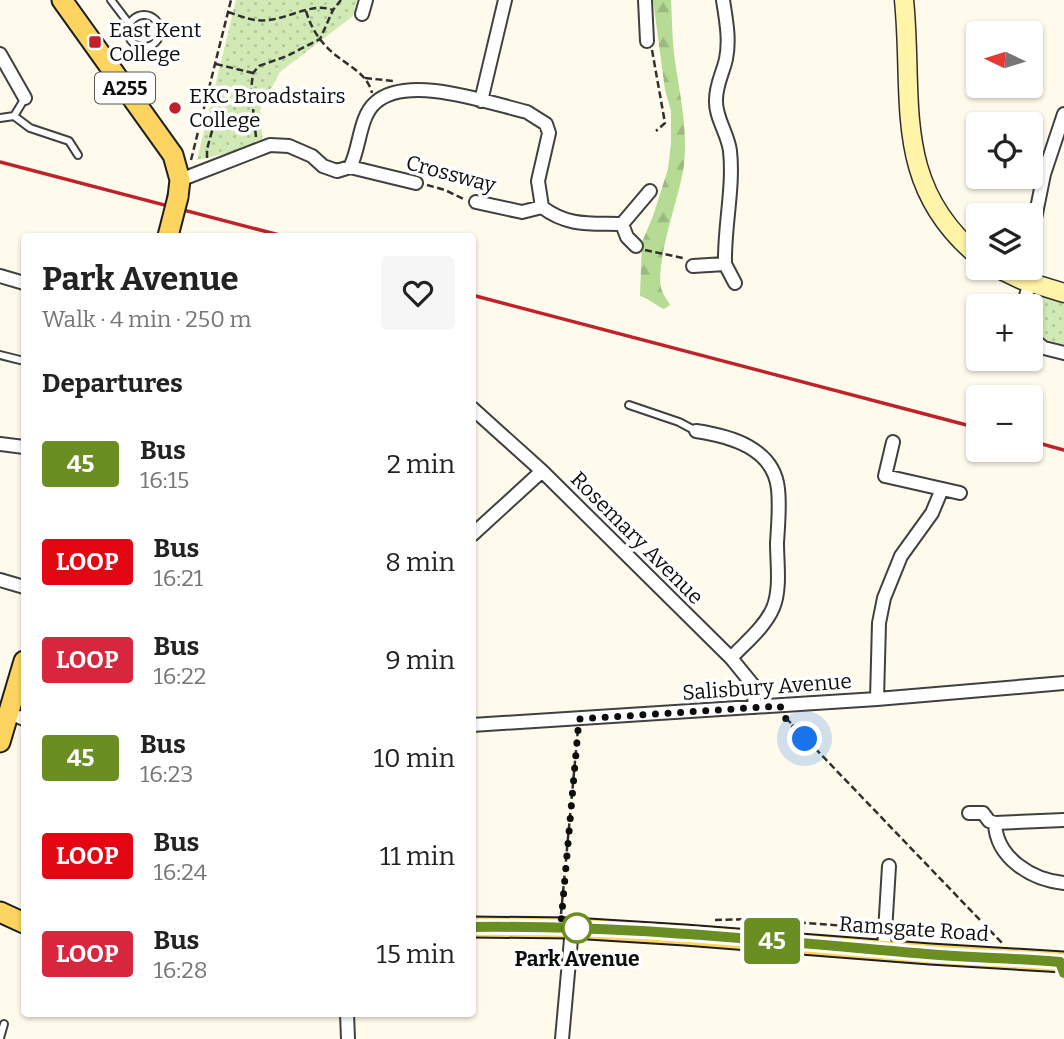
<!DOCTYPE html>
<html lang="en">
<head>
<meta charset="utf-8">
<style>
	:root { --surface:#fff; --page:#f6f6f6; --text:#222; --muted:#767676 }
	body { margin:0; font-family:Bitter,serif; background:var(--page); color:var(--text); height:100vh; display:flex; flex-direction:column; font-size:26px; white-space:nowrap }
	* { box-sizing:border-box; margin:0 }
	p { font-size:23px; color:var(--muted) }
	.icon { flex:none; width:38px; height:38px; fill:none; stroke:currentColor; stroke-width:2; stroke-linecap:round; stroke-linejoin:round }
	.map { position:relative; flex:1; overflow:hidden }
	.details { position:absolute; left:21px; top:233px; width:455px; height:784px; display:flex; flex-direction:column; background:var(--surface); border-radius:7px; box-shadow:0 2px 5px #0004 }
	.details>* { flex:none }
	.badge { padding:0 14px; border-radius:5px; font-size:24px; line-height:46px }
	.needle { width:46px; rotate:274deg }
	.fabs { position:absolute; left:966px; top:21px; display:grid; gap:14px }
	.fabs a { display:grid; place-items:center; width:77px; height:77px; border-radius:7px; background:var(--surface); box-shadow:0 2px 5px #0004; font-size:35px }
	.you { position:absolute; width:35px; height:35px; margin:-18px; border:5px solid #fff; border-radius:50%; background:#1a73e8; box-shadow:0 0 0 10px #1a73e833 }
	.map>.badge { position:absolute; translate:-50% -50%; box-shadow:0 0 0 4px #fff }
	h2 { padding:0 21px; font-size:26px; line-height:63px }
	.round { display:grid; place-items:center; flex:none; width:74px; height:74px; border-radius:7px; background:var(--page) }
	.summary { display:flex; align-items:center; justify-content:space-between; height:119px; padding:0 21px }
	h1 { font-size:33px; font-weight:700; line-height:52px }
	ul { padding:0; list-style:none }
	li { display:flex; align-items:center; gap:21px; height:98px; padding:0 21px }
	li div { flex:1 }
	li b { display:block; font-size:26px }
	li em { font-style:normal }
	li .badge { min-width:77px; font-weight:700; text-align:center }
	.map>svg:first-child { display:block }
	.grass { fill:url(#grass-dots) }
	.forest { fill:url(#forest-firs) }
	.lines { fill:none; stroke-linecap:round; stroke-linejoin:round }
	.lane-casing { stroke:#404040; stroke-width:10 }
	.street-casing { stroke:#404040; stroke-width:16 }
	.secondary-casing { stroke:#2f2f2f; stroke-width:21 }
	.primary-casing { stroke:#1e1e1e; stroke-width:23 }
	.path { stroke:#2f2f2f; stroke-width:2.5; stroke-dasharray:7 3.5; stroke-linecap:butt }
	.lane { stroke:#fff; stroke-width:6 }
	.street { stroke:#fff; stroke-width:12 }
	.secondary { stroke:#fff4a7; stroke-width:18 }
	.primary { stroke:#fdd45f; stroke-width:19 }
	.rail { stroke:#c0212a; stroke-width:3.5 }
	.primary-bridge-casing { stroke:#1e1e1e; stroke-width:23; stroke-linecap:butt }
	.primary-bridge { stroke:#fdd45f; stroke-width:19 }
	.line-casing { stroke:#fff; stroke-width:16 }
	.line { stroke:#6b8e23; stroke-width:10 }
	.walk { stroke:#0d0d0d; stroke-width:7; stroke-dasharray:0 12.6 }
	.poi-dot { fill:#c0212a; stroke:#fff; stroke-width:2.5 }
	.stop-dot { fill:#fff; stroke:#6b8e23; stroke-width:3.5 }
	.labels { text-anchor:middle; dominant-baseline:central; stroke-width:7; stroke-linejoin:round; paint-order:stroke }
	.shield { fill:#fff; stroke:#565656; stroke-width:2 }
	.shield-label { font-size:19px; font-weight:bold; fill:#0d0d0d }
	.poi-label { font-size:21px; fill:#0d0d0d; stroke:#fff; text-anchor:start }
	.street-label { font-size:21px; fill:#0d0d0d; stroke:#fff }
	.stop-label { font-size:21px; font-weight:bold; fill:#0d0d0d; stroke:#fff }
</style>
</head>
<body>
<div class="map">
<svg width="1064" height="1039" viewBox="0 0 1064 1039">
	<defs>
		<pattern id="grass-dots" width="8" height="8" patternUnits="userSpaceOnUse" patternTransform="scale(1.75)"><rect width="8" height="8" fill="#d1eab5"/><path d="M2 2h.1M6 6h.1" fill="none" stroke="#b2c89a" stroke-width="1.8" stroke-linecap="round"/></pattern>
		<pattern id="forest-firs" width="22" height="20" patternUnits="userSpaceOnUse" patternTransform="scale(1.75)"><rect width="22" height="20" fill="#b5db94"/><path d="M5 1l3.5 6h-7zM16 11l3.5 6h-7z" fill="#9abb7e"/></pattern>
	</defs>
	<rect width="100%" height="100%" fill="#fffbec"/>
	<!-- grass -->
	<path class="grass" d="M236,0H357L353,16L280,72L260,110L263,145L197,160Z
		M1046,296L1064,301V345L1042,339L1032,328L1031,309L1037,299Z"/>
	<!-- forest -->
	<path class="forest" d="M653,0H671C672,18 672,36 674,54C679,91 688,127 684,165C680,196 653,266 662,291C664,296 668,301 670,305L664,309C655,305 650,299 640,296L642,242L653,216L668,169L671,143V111L665,90Z"/>
	<g class="lines">
		<defs>
			<path id="lane" d="M111,0L130,25
				M128 31a16 16 0 1 1 32 0a16 16 0 1 1-32 0Z
				M14,116L25,98
				M0,118L14,116L30,128L69,141L78,155
				M0,355L24,361
				M629,405L679,422L696,431
				M0,1038L4,1024"/>
			<path id="street" d="M645,0L647,41
				M723,0C726,20 730,39 726,59C723,73 716,84 716,100C715,117 728,134 730,151C734,188 724,227 725,264
				M362,14L366,0
				M0,54L25,98
				M481,101L505,0
				M350,167L416,183
				M180,180L270,145L289,146L312,156L323,166L337,171L350,167C360,149 359,117 375,103C407,73 489,103 527,112L546,124L549,133L538,181L542,207C568,227 591,223 622,224
				M476,202L522,212L542,207
				M1031,238L1044,174L1064,114
				M636,246L627,237L622,224L650,191
				M693,266L725,264L735,283
				M0,276L24,283
				M1023,306L1030,282
				M1031,338L1044,348L1064,353
				M472,408L542,471L731,658L753,685L755,707
				M696,431C730,436 774,448 778,489C780,506 778,526 777,543C777,563 781,589 773,608C765,627 745,643 731,658
				M893,442L885,476L960,493
				M0,444L24,447
				M472,535L542,471
				M0,580L24,587
				M877,699L879,623L884,598L901,556L932,513L942,489
				M19,717L24,719
				M472,725L877,699L1064,683
				M969,813H983L989,821L995,823L1064,820
				M995,823C996,858 1032,880 1064,883
				M884,949L889,866
				M347,1013L348,1039
				M562,1039L572,928"/>
			<path id="secondary" d="M904,0C914,99 891,184 978,256
				M997,268L1022,280L1064,293"/>
			<path id="primary" d="M62,0L173,155L180,180L178,197
				M0,742L24,661
				M0,912L24,923
				M472,927L572,928L685,935L930,954L1064,962"/>
		</defs>
		<!-- lane casing -->
		<use href="#lane" class="lane-casing"/>
		<!-- street casing -->
		<use href="#street" class="street-casing"/>
		<!-- secondary casing -->
		<use href="#secondary" class="secondary-casing"/>
		<!-- primary casing -->
		<use href="#primary" class="primary-casing"/>
		<!-- path -->
		<path class="path" d="M306,11C311,28 320,42 333,53C348,66 367,73 372,93
			M228,12C241,16 253,22 267,20C289,19 311,2 333,10
			M652,50L665,123L656,131
			M216,64L253,73
			M365,78L393,81
			M256,137L251,90L253,73L259,66L287,56L320,39L333,10L341,0
			M207,158V149L216,117
			M191,160L231,0
			M427,185L445,190L466,200
			M645,250L683,258
			M786,718L1002,943
			M561,914L578,729
			M715,920L753,919L872,928
			M896,930L930,935V940"/>
		<!-- lane -->
		<use href="#lane" class="lane"/>
		<!-- street -->
		<use href="#street" class="street"/>
		<!-- secondary -->
		<use href="#secondary" class="secondary"/>
		<!-- primary -->
		<use href="#primary" class="primary"/>
		<!-- rail -->
		<path class="rail" d="M0,162L283,236
			M472,295L978,428
			M1031,441L1064,450"/>
		<defs>
			<path id="primary-bridge" d="M168,236L178,197"/>
		</defs>
		<!-- primary-bridge casing -->
		<use href="#primary-bridge" class="primary-bridge-casing"/>
		<!-- primary-bridge -->
		<use href="#primary-bridge" class="primary-bridge"/>
	</g>
	<g class="lines">
		<defs>
			<path id="line" d="M472,927C624,925 776,941 927,954C971,958 1016,958 1060,962L1064,973"/>
		</defs>
		<!-- line casing -->
		<use href="#line" class="line-casing"/>
		<!-- line -->
		<use href="#line" class="line"/>
		<!-- walk -->
		<path class="walk" d="M577,928H561V923L579,719L780,706L786,719L805,739"/>
	</g>
	<!-- markers -->
	<g class="poi-dot">
		<rect x="88" y="35" width="14" height="14" rx="3.5"/>
		<circle cx="175" cy="108" r="7"/>
	</g>
	<circle class="stop-dot" cx="577" cy="928" r="14"/>
	<g class="labels">
		<!-- shield labels -->
		<rect class="shield" x="95" y="72.5" width="60" height="31" rx="5"/>
		<g class="shield-label">
			<text x="125" y="88">A255</text>
		</g>
		<!-- poi labels -->
		<g class="poi-label">
			<text x="109" y="30">East Kent<tspan x="109" dy="24">College</tspan></text>
			<text x="189" y="96">EKC Broadstairs<tspan x="189" dy="24">College</tspan></text>
		</g>
		<!-- street labels -->
		<g class="street-label">
			<text transform="translate(451 174) rotate(15)">Crossway</text>
			<text transform="translate(637 538) rotate(45)">Rosemary Avenue</text>
			<text transform="translate(767 687) rotate(-4)">Salisbury Avenue</text>
			<text transform="translate(914 929) rotate(4)">Ramsgate Road</text>
		</g>
		<!-- stop labels -->
		<g class="stop-label">
			<text x="577" y="959">Park Avenue</text>
		</g>
	</g>
</svg>
<div class="fabs">
<a><svg class="needle" viewBox="-14 -14 28 28"><path d="M0-13l5 13h-10z" fill="#e53935"/><path d="M0 13l5-13h-10z" fill="#767676"/></svg></a>
<a><svg class="icon" aria-label="locate" viewBox="0 0 24 24"><circle cx="12" cy="12" r="6"/><path d="M12 2v4M12 18v4M2 12h4M18 12h4"/></svg></a>
<a><svg class="icon" aria-label="layers" viewBox="0 0 24 24"><path d="M12 4l9 5-9 5-9-5zM3 14l9 5 9-5"/></svg></a>
<a>+</a>
<a>−</a>
</div>
<div class="you" style="left:805px;top:739px"></div>
<b class="badge" style="left:772px;top:941px;background:#6b8e23;color:#fff">45</b>
<section class="details">
<div class="summary"><div><h1>Park Avenue</h1><p>Walk · 4 min · 250 m</p></div><a class="round"><svg class="icon" aria-label="heart" viewBox="0 0 24 24"><path d="M12 20l-8-8c-3-5 5-10 8-4 3-6 11-1 8 4z"/></svg></a></div>
<h2>Departures</h2>
<ul>
<li><span class="badge" style="background:#6b8e23;color:#fff">45</span><div><b>Bus</b><p>16:15</p></div><em>2 min</em></li>
<li><span class="badge" style="background:#e30613;color:#fff">LOOP</span><div><b>Bus</b><p>16:21</p></div><em>8 min</em></li>
<li><span class="badge" style="background:#d7263d;color:#fff">LOOP</span><div><b>Bus</b><p>16:22</p></div><em>9 min</em></li>
<li><span class="badge" style="background:#6b8e23;color:#fff">45</span><div><b>Bus</b><p>16:23</p></div><em>10 min</em></li>
<li><span class="badge" style="background:#e30613;color:#fff">LOOP</span><div><b>Bus</b><p>16:24</p></div><em>11 min</em></li>
<li><span class="badge" style="background:#d7263d;color:#fff">LOOP</span><div><b>Bus</b><p>16:28</p></div><em>15 min</em></li>
</ul>
</section>
</div>
</body>
</html>
